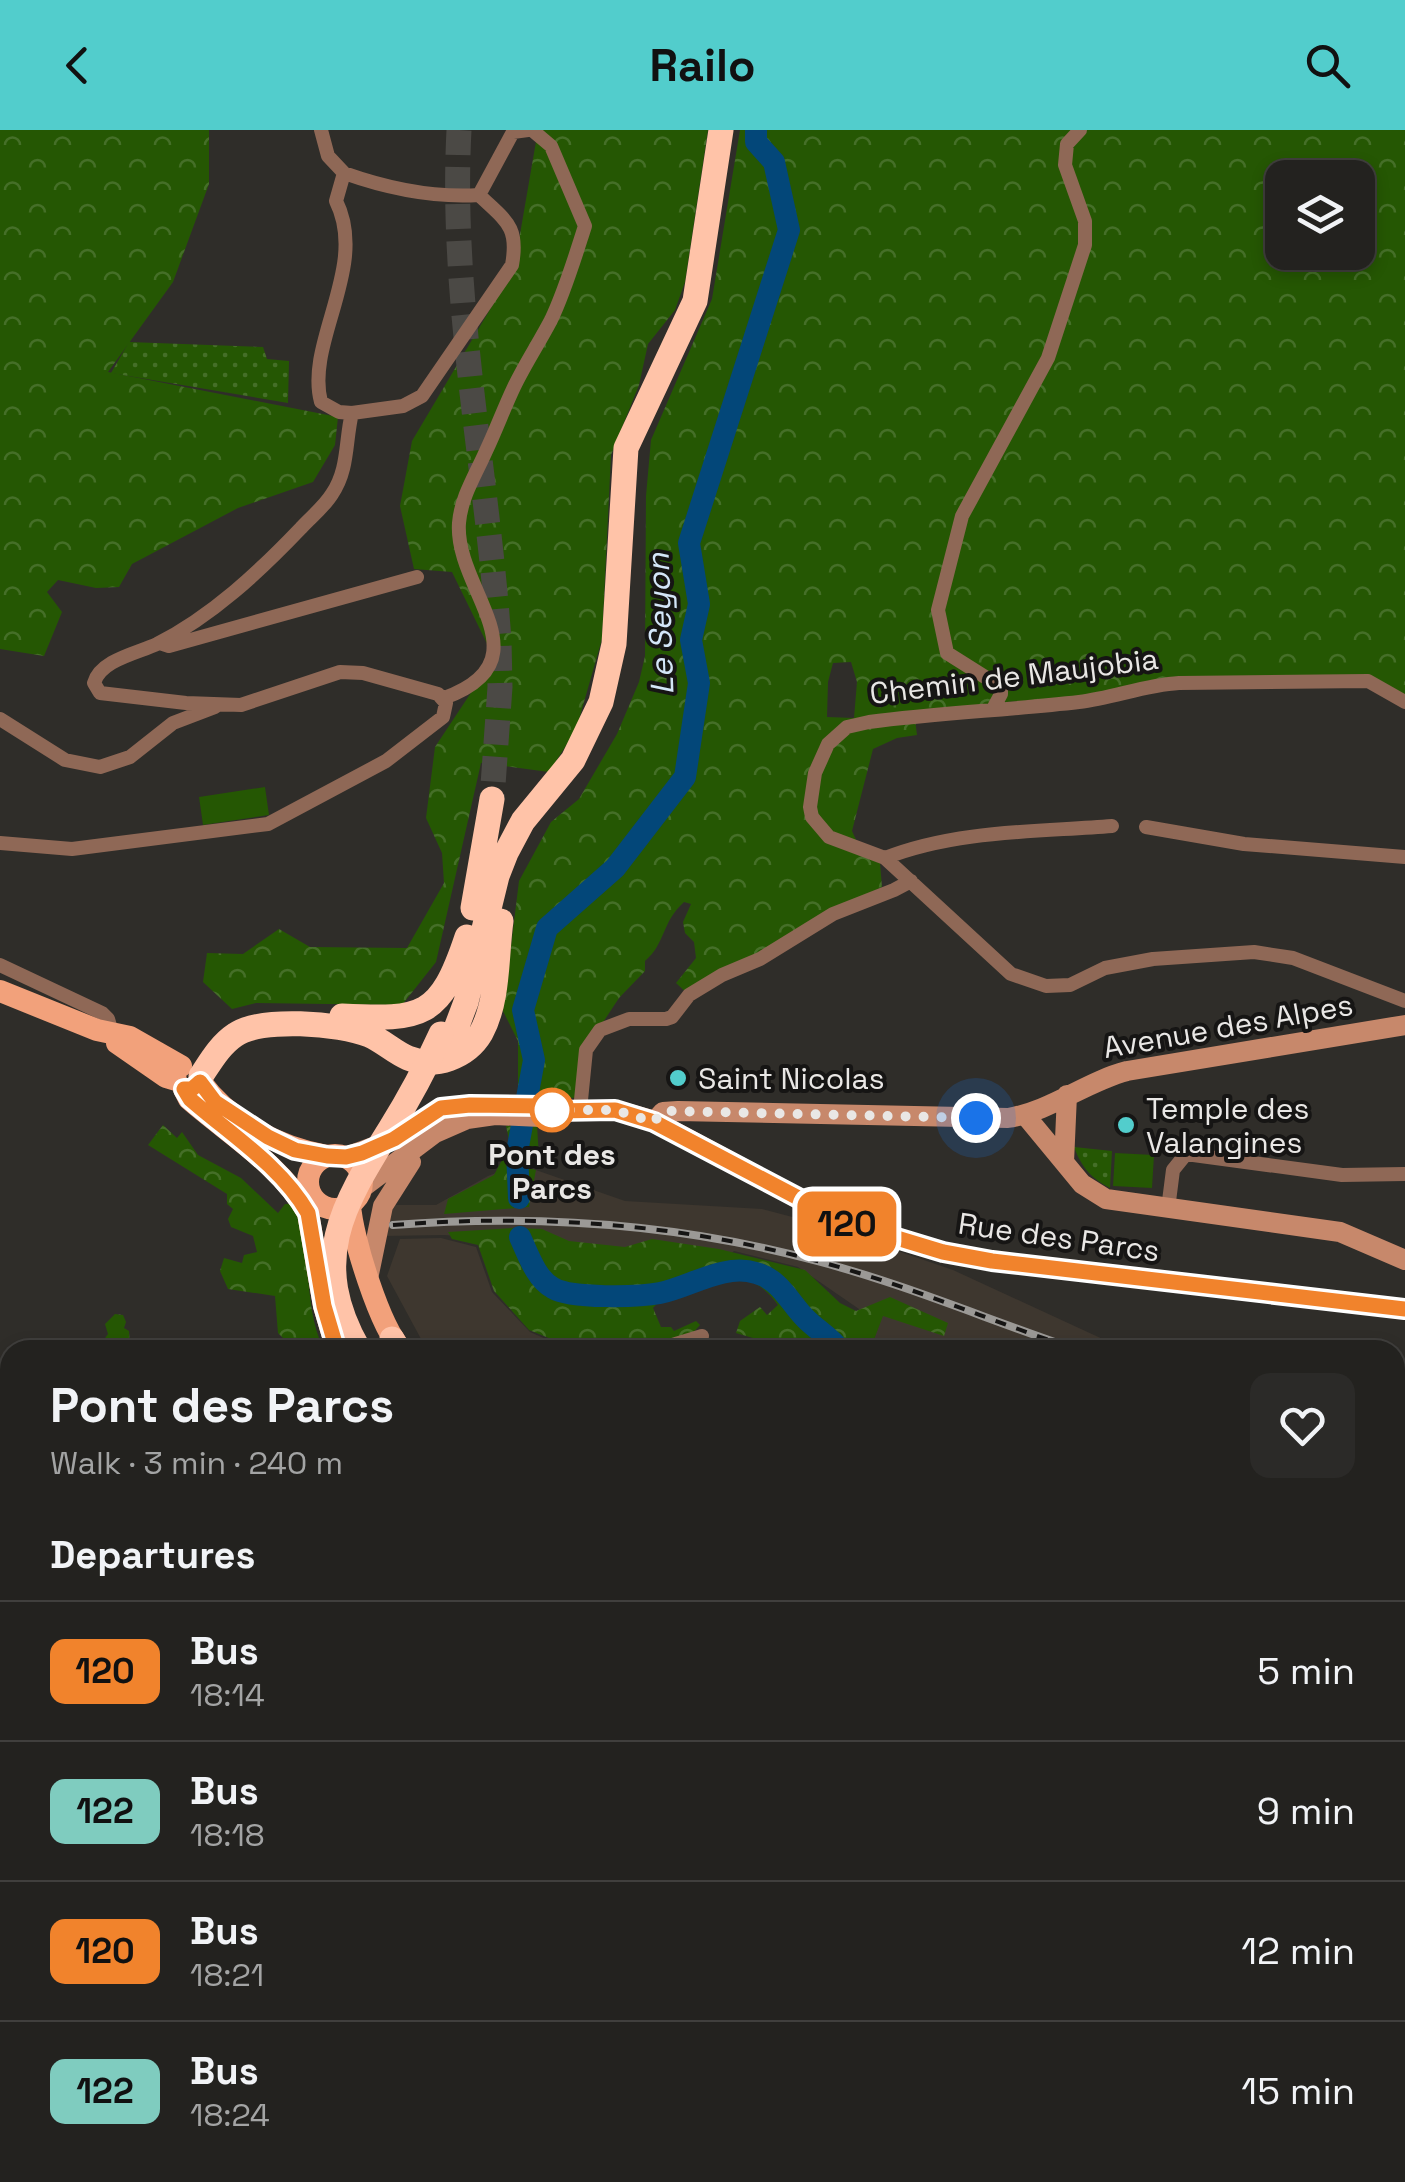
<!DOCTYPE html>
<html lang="en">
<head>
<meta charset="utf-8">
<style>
	:root { --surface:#23221f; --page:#2b2a28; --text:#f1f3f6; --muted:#a3a4a4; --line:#403f3d; --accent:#52cdcc }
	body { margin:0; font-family:"Space Grotesk",sans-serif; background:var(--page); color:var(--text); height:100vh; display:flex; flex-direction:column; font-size:38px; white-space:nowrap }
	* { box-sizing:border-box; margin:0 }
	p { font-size:32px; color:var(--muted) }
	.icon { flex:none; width:55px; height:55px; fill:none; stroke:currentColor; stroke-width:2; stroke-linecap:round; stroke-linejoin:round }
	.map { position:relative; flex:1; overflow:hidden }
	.drawer { position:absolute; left:0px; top:1210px; width:1405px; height:842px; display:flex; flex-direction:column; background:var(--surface); border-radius:30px 30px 0 0; box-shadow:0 5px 15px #0003,0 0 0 2px var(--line) }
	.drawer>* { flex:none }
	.badge { padding:0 20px; border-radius:15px; font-size:35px; line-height:65px }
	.fabs { position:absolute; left:1265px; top:30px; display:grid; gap:20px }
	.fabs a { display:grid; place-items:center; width:110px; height:110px; border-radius:20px; background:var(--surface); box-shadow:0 5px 15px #0003,0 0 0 2px var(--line); font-size:50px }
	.you { position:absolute; width:50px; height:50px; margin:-25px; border:8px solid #fff; border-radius:50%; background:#1a73e8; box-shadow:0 0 0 15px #1a73e833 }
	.map>.badge { position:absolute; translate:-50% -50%; box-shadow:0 0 0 5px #fff }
	h2 { padding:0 50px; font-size:38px; line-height:90px }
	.round { display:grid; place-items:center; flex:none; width:105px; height:105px; border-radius:20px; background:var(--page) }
	.overview { display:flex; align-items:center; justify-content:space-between; height:170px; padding:0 50px }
	h1 { font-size:48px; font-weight:800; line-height:75px }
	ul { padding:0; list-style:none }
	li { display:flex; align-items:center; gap:30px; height:140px; padding:0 50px; border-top:2px solid var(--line) }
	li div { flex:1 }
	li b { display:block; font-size:38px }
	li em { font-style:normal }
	li .badge { min-width:110px; font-weight:700; text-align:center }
	header { display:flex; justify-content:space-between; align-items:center; height:130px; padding:0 50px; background:var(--accent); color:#111; font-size:45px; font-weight:800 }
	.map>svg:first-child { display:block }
	.built { fill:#3e372f }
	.forest { fill:url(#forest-crowns); fill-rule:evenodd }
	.park { fill:url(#park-dots) }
	.garden { fill:#255703 }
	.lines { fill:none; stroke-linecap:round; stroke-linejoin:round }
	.river { stroke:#034779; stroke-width:22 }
	.motorway-tunnel { stroke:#4b4945; stroke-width:25; stroke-dasharray:25 12; stroke-linecap:butt }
	.minor { stroke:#8f6856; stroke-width:14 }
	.tertiary { stroke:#8f6856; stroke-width:18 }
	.secondary { stroke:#c7886b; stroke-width:20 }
	.primary { stroke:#f2a17b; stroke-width:22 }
	.motorway { stroke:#ffc3a8; stroke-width:25 }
	.rail-casing { stroke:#9b9996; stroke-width:8 }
	.rail { stroke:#161514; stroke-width:4; stroke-dasharray:11; stroke-linecap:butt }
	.motorway-bridge { stroke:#ffc3a8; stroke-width:25 }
	.line-casing { stroke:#fff; stroke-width:22 }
	.line { stroke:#f1832c; stroke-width:15 }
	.walk { stroke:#e9e7e5; stroke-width:10; stroke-dasharray:0 18 }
	.poi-dot { fill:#52cdcc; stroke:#161514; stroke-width:4 }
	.stop-dot { fill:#fff; stroke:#f1832c; stroke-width:5 }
	.labels { text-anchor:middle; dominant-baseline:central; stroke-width:8; stroke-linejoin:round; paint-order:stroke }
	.street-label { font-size:30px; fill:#e9e7e5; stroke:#161514 }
	.poi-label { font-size:30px; fill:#e9e7e5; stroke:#161514; text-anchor:start }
	.stop-label { font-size:30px; font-weight:bold; fill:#e9e7e5; stroke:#161514 }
	.water-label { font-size:32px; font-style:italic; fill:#d4e6f8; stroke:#161514 }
</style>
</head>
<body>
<header><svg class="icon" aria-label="back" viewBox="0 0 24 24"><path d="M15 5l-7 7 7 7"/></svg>Railo<svg class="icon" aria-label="search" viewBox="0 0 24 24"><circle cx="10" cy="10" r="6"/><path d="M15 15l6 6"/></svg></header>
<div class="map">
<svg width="1405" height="2052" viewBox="0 0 1405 2052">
	<defs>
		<pattern id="forest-crowns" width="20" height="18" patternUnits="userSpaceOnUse" patternTransform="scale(2.5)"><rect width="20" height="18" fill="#255703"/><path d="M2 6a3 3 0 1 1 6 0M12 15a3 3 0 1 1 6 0" fill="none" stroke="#456f28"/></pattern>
		<pattern id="park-dots" width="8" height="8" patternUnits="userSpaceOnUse" patternTransform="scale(2.5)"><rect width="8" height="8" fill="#255703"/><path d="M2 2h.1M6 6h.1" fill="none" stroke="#456f28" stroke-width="1.8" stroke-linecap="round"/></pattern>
	</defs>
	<rect width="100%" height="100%" fill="#2f2d29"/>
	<!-- built -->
	<path class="built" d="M511,1037L530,1038L625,1071L762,1079L819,1094L953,1140L1120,1217L1136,1220H870L882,1187L859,1179L798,1137L734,1121L721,1133L516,1109L443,1105L383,1106L392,1075H436L488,1046Z
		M441,1108L476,1117L492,1162L530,1202L571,1220H427L387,1146L400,1109Z
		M1395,1255H1405V1397L1395,1402Z
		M0,1727L10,1728V1821L0,1825Z"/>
	<!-- forest -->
	<path class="forest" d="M0,0H209V54L173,152L108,242L338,287L335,315L313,352L238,378L132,434L119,457L96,458L58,450L47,462L62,482L44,526L0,519Z
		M538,0H708L685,152L675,180L648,214L639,255L611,325L602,509L576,600L549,642L481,633L436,832L402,875L256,873L232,879L203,852L207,823L243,824L279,799L310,817L407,818L444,753L442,723L426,688L435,617L494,528L452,442L414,439L400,376L412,311L514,139Z
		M740,0H1405V570L1366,547L1180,550L1082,568L1006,572L914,582L917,605L897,608L873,619L852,701L863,725L880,733L882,757L819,786L689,865L676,853L696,828L694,812L685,803L683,792L691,774L684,772C661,793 666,813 645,831V841L619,868L592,909L581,968L518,967V911L503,881L519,751L551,692L579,669L617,604L639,552L645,526L646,366L651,310L712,169ZM1282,48H1358V122H1282ZM851,532L857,552L854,588L827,587L828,552L833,533Z
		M163,995L177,1008L182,1002L198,1025L241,1048L278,1083L285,1074H292C315,1119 301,1173 324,1220H288L286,1211L278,1203L275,1166L228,1159L220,1141L224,1128L242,1133L244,1125L257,1122L253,1106L231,1097L228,1089L233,1079L227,1074V1064L148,1015Z
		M537,995L539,1028L528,1030V1038L536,1040L529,1077L444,1084L448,1069L494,1045L502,1030L513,1028L506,996Z
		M514,1098L542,1099L569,1111L625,1117L652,1109L719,1119L805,1140L840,1173L856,1181L890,1167L948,1193L944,1206L883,1186L870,1220H793L736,1203L740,1191L760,1177L767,1185L778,1175C770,1164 761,1155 748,1150C723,1141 670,1158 653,1178L661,1197H671L674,1201L696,1191L700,1195L690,1206L644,1220H600L580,1213L566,1215L529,1200L494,1161L478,1115L452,1109L448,1102Z
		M115,1184L123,1185L126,1192L124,1198L129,1201L130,1219L111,1220L103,1211L108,1204L105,1194Z"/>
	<!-- park -->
	<path class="park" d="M129,212L263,217L267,229L289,231L288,273L111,243Z
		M1074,1017L1112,1021L1110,1058C1091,1048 1082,1038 1074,1017Z"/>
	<!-- garden -->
	<path class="garden" d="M265,657L269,685L203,695L199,667Z
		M1115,1023L1154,1025L1152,1058L1113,1056Z"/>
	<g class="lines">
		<!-- river -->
		<path class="river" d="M519,1068L517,1022L534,930L523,880L547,798L615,738L685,647L699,553L691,510L699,474L689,413L789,100L774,32L756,12V0
			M520,1107C528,1124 536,1149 553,1158C571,1169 639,1167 660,1163C690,1157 724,1133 756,1143C781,1150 789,1172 806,1189C817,1200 830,1207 840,1220"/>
		<!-- motorway-tunnel -->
		<path class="motorway-tunnel" d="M459,0C450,171 487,340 499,510L500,557L492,669
			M1395,1467L1405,1464
			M376,2052L388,2042
			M439,2052L452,2042"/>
		<!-- minor -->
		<path class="minor" d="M321,0L328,26L344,43L336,71C369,137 305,212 321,272L339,282L352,283
			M344,43C389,59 432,68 479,65L513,2L528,0
			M160,513L169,516L417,447
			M444,568C549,530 454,460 459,393C461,367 476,344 486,321C496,300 504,278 514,257C525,234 539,213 551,190C565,161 575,127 585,96L551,16L532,0
			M1405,572L1368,551L1179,553C1145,555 1113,568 1079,572C1009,580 939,583 869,592L847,597L828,614L815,643L810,677L812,687L829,707L885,728L1011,844L1046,856L1070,855L1105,838L1153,829L1254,822L1293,828L1405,871
			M993,579L1001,564V557L947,523L938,480L962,386L1048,228L1085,115V91L1065,35L1067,14L1080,0
			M0,589L65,630L100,637L130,627L173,593L215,577
			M1146,697L1244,714L1405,727
			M0,713L72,719L268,694L386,631L443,587L446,573L438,564L363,543L340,542L241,575L186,573L100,563L94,553C100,530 138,523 157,514C212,486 259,442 301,398C311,387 324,377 332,364C349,339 345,311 352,283L403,276L422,266L512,135C519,96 506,91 479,65
			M885,728C956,700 1037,702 1112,696
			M0,835L102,883L108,889L113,906
			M580,980L586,920L600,900L629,889H666L672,887L689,865L722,845L760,829L833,784L894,760L911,751
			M1168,1079L1173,1040L1186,1024L1342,1045L1405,1044
			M656,1220L702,1206
			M0,1256L10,1259
			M0,1534L10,1531
			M0,1676L10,1679
			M1395,1719L1405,1718"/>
		<!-- tertiary -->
		<path class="tertiary" d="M0,1298H10
			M0,1825L10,1821
			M1395,1945L1405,1943
			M0,2027H10"/>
		<!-- secondary -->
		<path class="secondary" d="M1025,985L1082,1054L1106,1069L1340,1102L1405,1130
			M655,991L663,982L678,981L1008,988C1051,981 1085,952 1127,941L1405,895
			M346,1027L395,1009L441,979L484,975
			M1064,1032L1067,965
			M362,1058L435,1003L467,989L495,985L541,987L555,981L615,980L655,991L844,1093L943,1122L992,1131L1405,1179
			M369,1144L383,1076L411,1032"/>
		<!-- primary -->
		<path class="primary" d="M0,861L97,900L130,907L181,936
			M117,913L166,947L176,950
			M200,951C230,992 277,1017 327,1026
			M184,959L189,969C229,1004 282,1036 308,1083L324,1176L337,1220
			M308 1052a27 27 0 1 1 54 0a27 27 0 1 1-54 0Z
			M350,1075C352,1107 380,1198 402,1220
			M1395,1499L1405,1501
			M925,2052L1217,2042
			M1283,2052L1405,2047"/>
		<!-- motorway -->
		<path class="motorway" d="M473,778L492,669
			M342,886C423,890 440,888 467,807
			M452,909L466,872L497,746L506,723L523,691L573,630L601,572L614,514L626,318L695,171L721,0
			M201,946C211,931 220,915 235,905C260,887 340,893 369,905C383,911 394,922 408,928C435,939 467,927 481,903C499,870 496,826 501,791
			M392,1209L398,1220
			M1395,1434L1405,1435"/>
		<defs>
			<path id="rail" d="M393,1095C537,1084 677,1093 817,1131C905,1154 991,1191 1078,1220
				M1395,1276L1405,1277
				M1395,1315L1405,1316
				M1395,1449L1405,1441
				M0,1762H10"/>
		</defs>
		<!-- rail casing -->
		<use href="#rail" class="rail-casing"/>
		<!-- rail -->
		<use href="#rail" class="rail"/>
		<!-- motorway-bridge -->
		<path class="motorway-bridge" d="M359,1220C308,1131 342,1076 390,999C409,969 426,937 441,904"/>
	</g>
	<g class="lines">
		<defs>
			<path id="line" d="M337,1220L324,1176L308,1083C281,1036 230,1004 190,969L184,959H192L200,952L215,972L268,1007L295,1020L327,1026L346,1027L362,1023L394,1009L441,978L470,975L543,976L555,981L615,980L654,992L844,1092L943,1122L992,1131L1405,1179"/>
		</defs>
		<!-- line casing -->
		<use href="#line" class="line-casing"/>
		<!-- line -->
		<use href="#line" class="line"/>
		<!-- walk -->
		<path class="walk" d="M552,980H615L654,992L660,984L668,981L976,988"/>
	</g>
	<!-- markers -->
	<g class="poi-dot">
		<circle cx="678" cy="948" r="10"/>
		<circle cx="1126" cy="995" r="10"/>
	</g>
	<circle class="stop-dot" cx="552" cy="980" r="20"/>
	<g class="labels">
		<!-- street labels -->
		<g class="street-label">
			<text transform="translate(1014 546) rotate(-7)">Chemin de Maujobia</text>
			<text transform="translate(1228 896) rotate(-10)">Avenue des Alpes</text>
			<text transform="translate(1059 1107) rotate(8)">Rue des Parcs</text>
		</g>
		<!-- poi labels -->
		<g class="poi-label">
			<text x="698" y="948">Saint Nicolas</text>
			<text x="1146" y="978">Temple des<tspan x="1146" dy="34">Valangines</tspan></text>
		</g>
		<!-- stop labels -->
		<g class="stop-label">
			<text x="552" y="1024">Pont des<tspan x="552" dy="34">Parcs</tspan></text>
		</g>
		<!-- water labels -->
		<g class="water-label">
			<text transform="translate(660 494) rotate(-92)">Le Seyon</text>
		</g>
	</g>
</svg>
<div class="fabs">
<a><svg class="icon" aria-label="layers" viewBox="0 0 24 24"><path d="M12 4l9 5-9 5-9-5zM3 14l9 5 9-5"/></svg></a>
</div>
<div class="you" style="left:976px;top:988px"></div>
<b class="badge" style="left:847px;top:1094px;background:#f1832c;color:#111">120</b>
<section class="drawer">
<div class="overview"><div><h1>Pont des Parcs</h1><p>Walk · 3 min · 240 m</p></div><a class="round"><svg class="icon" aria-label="heart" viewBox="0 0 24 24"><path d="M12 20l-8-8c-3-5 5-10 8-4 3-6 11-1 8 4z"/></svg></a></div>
<h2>Departures</h2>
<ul>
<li><span class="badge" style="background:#f1832c;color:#111">120</span><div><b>Bus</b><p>18:14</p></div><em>5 min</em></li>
<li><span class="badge" style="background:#7fccbf;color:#111">122</span><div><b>Bus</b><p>18:18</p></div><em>9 min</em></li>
<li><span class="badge" style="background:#f1832c;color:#111">120</span><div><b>Bus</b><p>18:21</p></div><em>12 min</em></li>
<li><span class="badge" style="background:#7fccbf;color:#111">122</span><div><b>Bus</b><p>18:24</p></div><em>15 min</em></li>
</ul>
</section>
</div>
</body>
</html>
